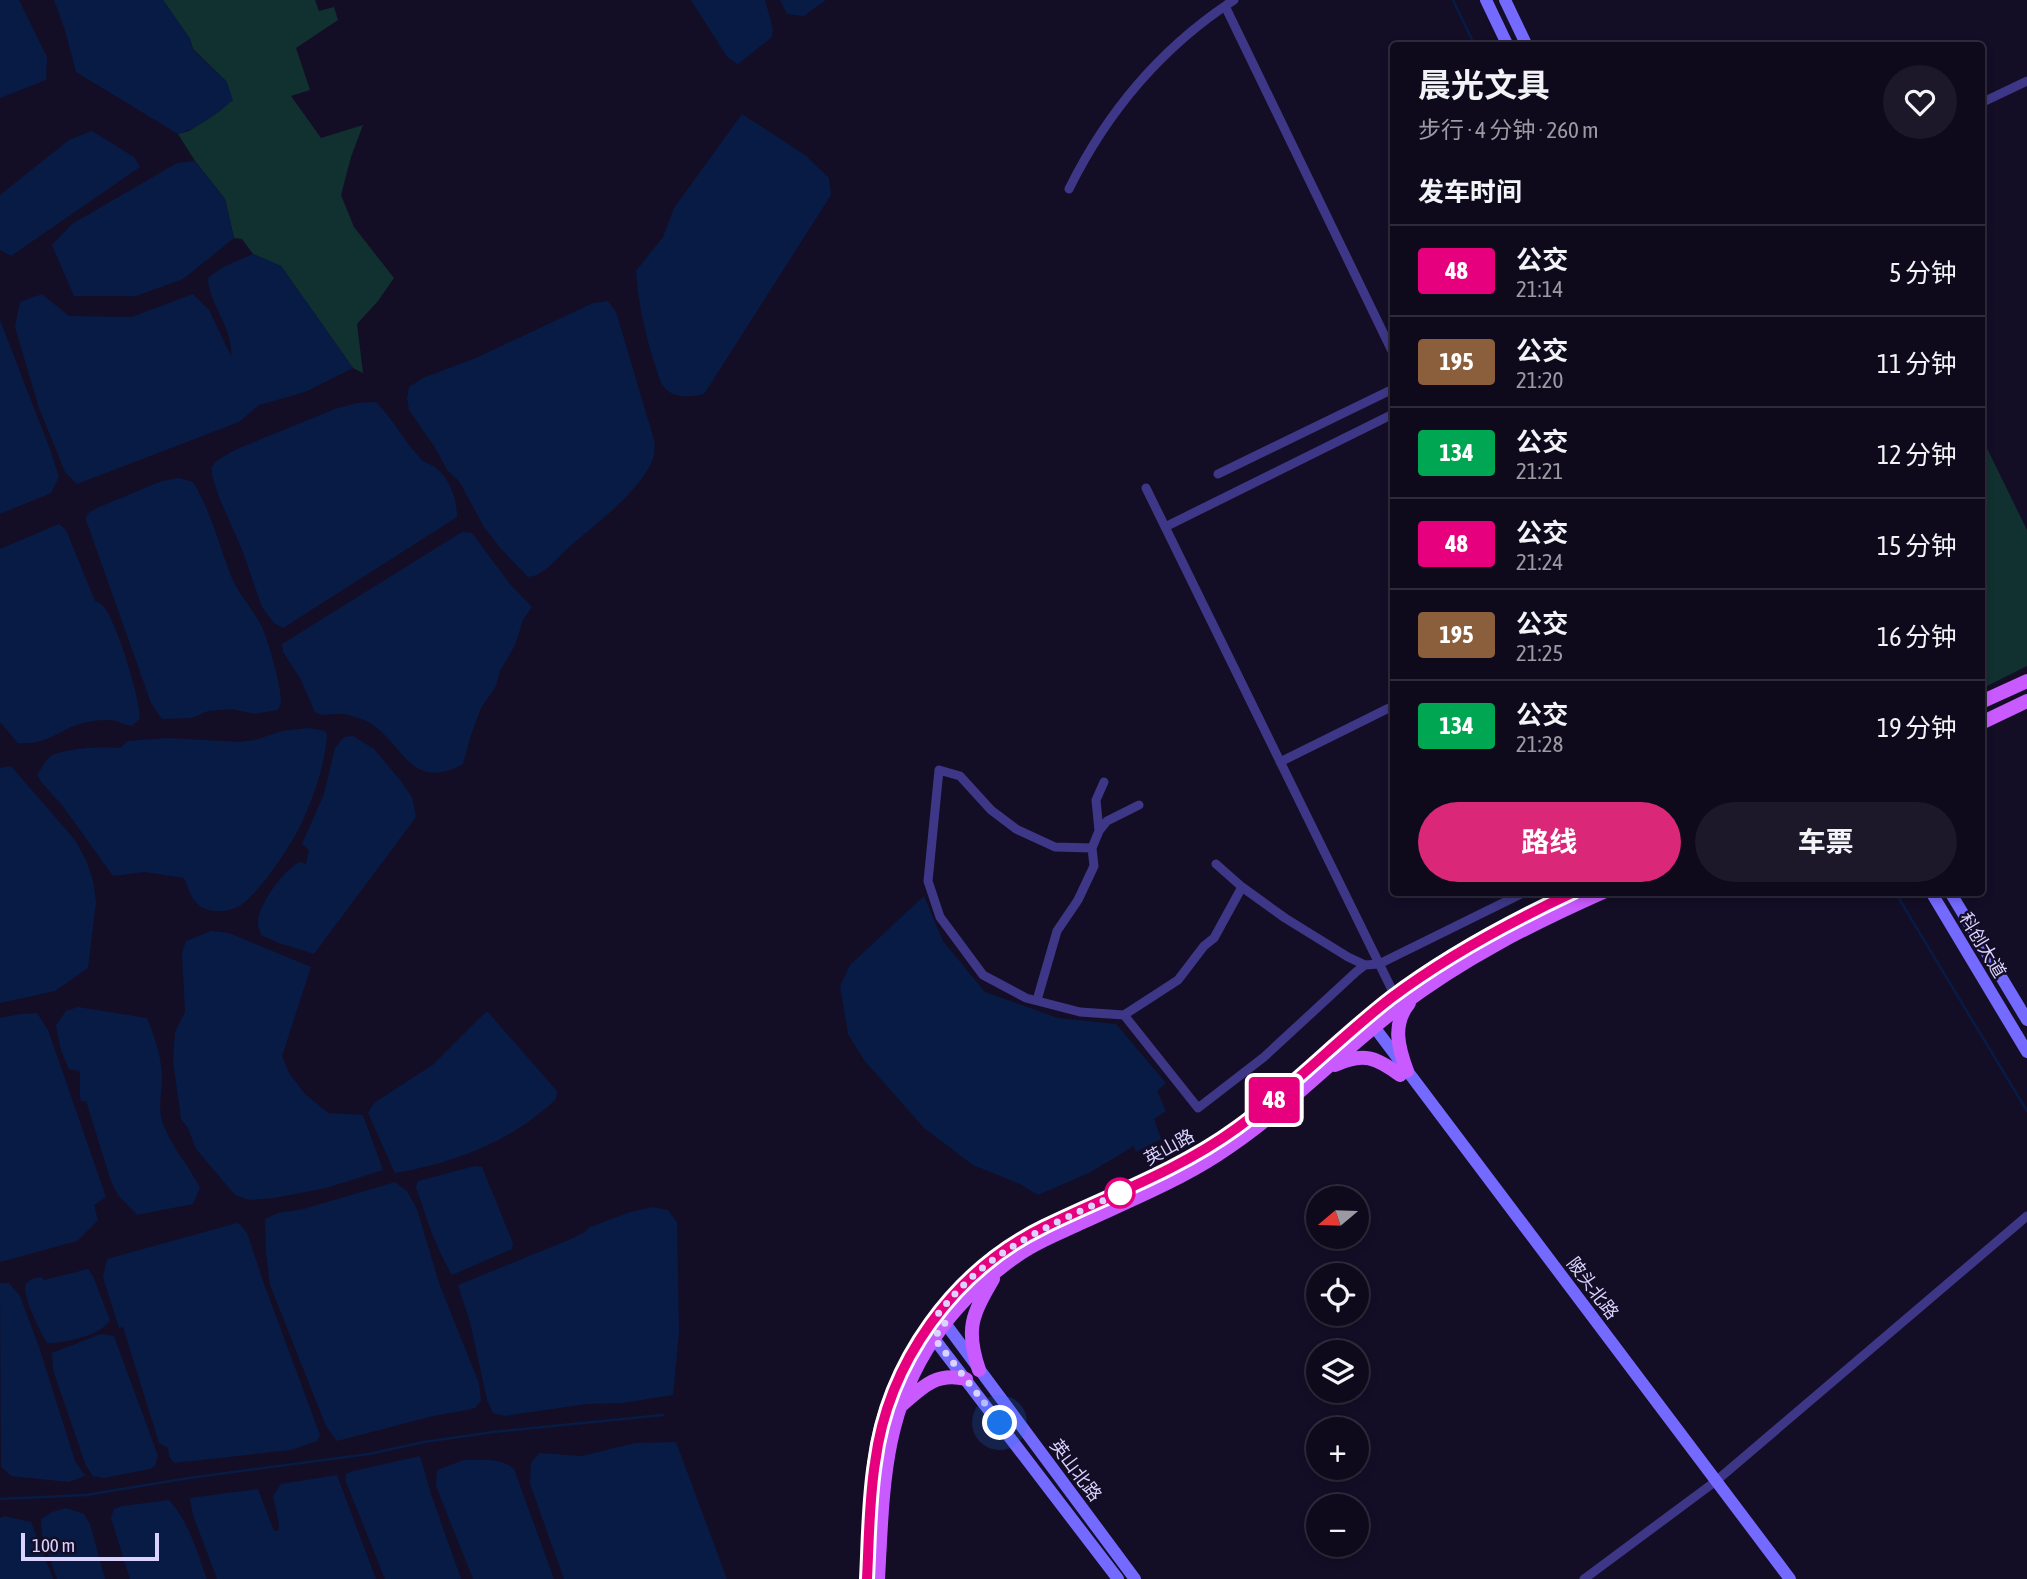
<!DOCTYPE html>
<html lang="zh">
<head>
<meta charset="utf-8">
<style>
	:root { --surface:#0e0a1c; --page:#1c1829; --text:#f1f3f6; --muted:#9b9aa3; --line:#2e2b3b; --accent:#db2777 }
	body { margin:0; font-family:"Asap Condensed","Noto Sans SC",sans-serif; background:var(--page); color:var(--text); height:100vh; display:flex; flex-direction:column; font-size:26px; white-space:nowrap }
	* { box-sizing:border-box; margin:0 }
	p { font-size:23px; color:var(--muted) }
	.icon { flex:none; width:38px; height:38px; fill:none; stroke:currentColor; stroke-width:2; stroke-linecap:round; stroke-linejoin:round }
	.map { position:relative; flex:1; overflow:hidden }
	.drawer { position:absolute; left:1390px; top:42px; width:595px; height:854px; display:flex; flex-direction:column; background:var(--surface); border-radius:7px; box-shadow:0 4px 10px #0003,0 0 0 2px var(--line) }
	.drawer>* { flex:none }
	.badge { padding:0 14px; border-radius:5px; font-size:24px; line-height:46px }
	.needle { width:46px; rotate:251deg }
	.tools { position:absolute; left:1306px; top:1186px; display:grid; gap:14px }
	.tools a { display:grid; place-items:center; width:63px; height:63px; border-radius:50%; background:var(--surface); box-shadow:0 4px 10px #0003,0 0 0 2px var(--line); font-size:35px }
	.scale { position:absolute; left:21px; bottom:18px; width:138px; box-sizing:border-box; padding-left:7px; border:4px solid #dad3ff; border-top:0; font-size:19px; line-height:24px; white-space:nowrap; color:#dad3ff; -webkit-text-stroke:5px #130e26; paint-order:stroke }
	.you { position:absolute; width:35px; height:35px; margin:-18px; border:5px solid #fff; border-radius:50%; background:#1a73e8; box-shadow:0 0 0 10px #1a73e833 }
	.map>.badge { position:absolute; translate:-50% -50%; box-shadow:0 0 0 4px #fff }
	h2 { padding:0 28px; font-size:26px; line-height:63px }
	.round { display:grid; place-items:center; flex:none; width:74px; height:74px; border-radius:37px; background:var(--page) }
	.summary { display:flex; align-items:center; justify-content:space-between; height:119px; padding:0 28px }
	h1 { font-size:33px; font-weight:700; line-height:52px }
	.cta { display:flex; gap:14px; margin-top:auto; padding:14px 28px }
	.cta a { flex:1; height:80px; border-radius:42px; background:var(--accent); color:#fff; font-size:28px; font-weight:700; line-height:80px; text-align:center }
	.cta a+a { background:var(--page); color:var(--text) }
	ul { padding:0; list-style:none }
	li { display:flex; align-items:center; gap:21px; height:91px; padding:0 28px; border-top:2px solid var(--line) }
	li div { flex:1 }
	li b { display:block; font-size:26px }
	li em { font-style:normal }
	li .badge { min-width:77px; font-weight:700; text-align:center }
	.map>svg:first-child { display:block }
	.green { fill:#113030 }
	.water { fill:#081b45 }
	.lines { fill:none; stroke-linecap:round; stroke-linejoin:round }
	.stream { stroke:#081b45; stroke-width:2.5 }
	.minor { stroke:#3e3787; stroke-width:9 }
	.secondary { stroke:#756aff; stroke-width:12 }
	.primary { stroke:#c95aff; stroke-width:14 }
	.line-casing { stroke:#fff; stroke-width:16 }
	.line { stroke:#e6007e; stroke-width:10 }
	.walk { stroke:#dad3ff; stroke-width:7; stroke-dasharray:0 12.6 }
	.stop-dot { fill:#fff; stroke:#e6007e; stroke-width:3.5 }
	.labels { text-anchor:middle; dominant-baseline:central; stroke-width:5; stroke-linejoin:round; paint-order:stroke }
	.street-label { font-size:18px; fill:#dad3ff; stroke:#130e26 }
</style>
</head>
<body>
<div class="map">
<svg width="2027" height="1579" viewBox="0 0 2027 1579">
	<rect width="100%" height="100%" fill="#130e26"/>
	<!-- green -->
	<path class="green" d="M163,0H315L319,11L334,7L338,20L296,48L310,90L291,96L321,138L363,125L351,157L341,195L354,227L394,278L378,301L357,324L363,373L353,368L281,266L253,254L242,239L234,238L225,199L195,161L178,134L189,131L221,110L227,82L193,49L190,39Z
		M1981,436L2027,530V666L1981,689Z"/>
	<!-- water -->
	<path class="water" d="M0,0H19L47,57L46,80L0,98Z
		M54,0H163L190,39L193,50L227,82L233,100C217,114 198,128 178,134L76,72L65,30Z
		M691,0H765L773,29L772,37L738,64L728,58Z
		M780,0H826L804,16L787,14Z
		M742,114L805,155L829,178L831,195L704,394C691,397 673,399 664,387C659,381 657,369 654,362C645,332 638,303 636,271L663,237L674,208Z
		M92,131L134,157L140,167L11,256L0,250V195L69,140Z
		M195,161L225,199L234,238L183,279L136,296H74L52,245L72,224L177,163Z
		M253,254L281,266L353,368L305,392L259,405L239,422L77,484L65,472L39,408L15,327L20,302L42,294L69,316L132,317L193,294L209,310L231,356C234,329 209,305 208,278L223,267Z
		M608,301L616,312L655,443C654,448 655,454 653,459C640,492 593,526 567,549C558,557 548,570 538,574C535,576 531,576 528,577L501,549L484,527L459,481L447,470L434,446L409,410L407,398L409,387L423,378L476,358L593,303Z
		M0,320L51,452L59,477L51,493L0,514Z
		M376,402C393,419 404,441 421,459C425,463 430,464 435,467C450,478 457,500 457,517L283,628L274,623L262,607L243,552L219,497L212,475V467L216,461L237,449L335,409L357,403Z
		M179,478L193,482C211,511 219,545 231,576C239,595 253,609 262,627C268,640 281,686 281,700C281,703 279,707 278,710L254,714L232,709L208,711L192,718L162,719L151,703L86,520L87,514L97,508L162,481Z
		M59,524L66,530L95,601C98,602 102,604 104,607C117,623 140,698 140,719L132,726C127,725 121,723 116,721C104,718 82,722 71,727C52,736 41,745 18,743L0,722V549Z
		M462,532L472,533L510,584L532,607L523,620L515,645L500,671L496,686L481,708L471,735L463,764C409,793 405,743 368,722C359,718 345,713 336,714C325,714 325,717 315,712L300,678L283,652L282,644Z
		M309,728L324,731L327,734C325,764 315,794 302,822C292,844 261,891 241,905C231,912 210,914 200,906C191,900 188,887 184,878L145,872L113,876L62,805L42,783L37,775C41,769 45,760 51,756C65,748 104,746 120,748L128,741L167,738L239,742L255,740L282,731Z
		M353,736L374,749L400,780L412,797L416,817L314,954L279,943L261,935C260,931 258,927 258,923C257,906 285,868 300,862L306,864L309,850L302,844L324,794L335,748L344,737Z
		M11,766L75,840L86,860L93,881L96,902L88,968L55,991L0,1003V768Z
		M924,896L943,941L985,992L1058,1018L1116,1024L1166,1083L1157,1091L1166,1111L1154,1119L1161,1139L1136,1152L1134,1146L1089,1173L1038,1195L1020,1184L973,1165L924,1128L864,1060L848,1034L840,986L850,965Z
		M211,931L229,933L311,967L282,1056L289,1073L305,1094L328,1113L363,1115L383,1170L326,1188L274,1198L249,1200L235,1195L196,1149L188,1128L181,1119L173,1060L175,1032L185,1012L182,953L186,941Z
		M78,1007L147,1018C154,1036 162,1057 162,1077C162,1091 158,1107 162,1121C170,1146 189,1165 200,1188L193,1204L137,1215L118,1195L111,1181L86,1101H81C78,1090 82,1081 79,1071L69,1069L61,1050L56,1025L66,1011Z
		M487,1011L557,1091L556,1099C512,1141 455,1163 395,1173L368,1113L374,1103L434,1064Z
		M37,1013L48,1030L106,1197L94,1205L98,1220L77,1241L0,1262V1018L21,1014Z
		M475,1166L482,1167L513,1243L512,1249L452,1275C436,1248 426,1217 416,1187L418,1181Z
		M395,1182L407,1191L417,1209L439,1283L479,1383L481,1401L475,1408L467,1410L433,1416L337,1441L326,1426L270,1285L266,1253L265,1219L278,1213L304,1209Z
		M652,1207L668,1210L677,1222L679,1333L673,1395L623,1403L586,1404L505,1416L493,1413L487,1400L470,1322L458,1285L571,1239L585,1232L590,1227L630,1212Z
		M237,1223L241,1225L247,1233L264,1284L320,1435L317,1441L291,1450L174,1463L169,1456L168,1448L159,1443L123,1327L119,1328L103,1277L107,1259Z
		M88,1269L93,1276L110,1320C101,1336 64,1343 47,1343C41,1333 21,1294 26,1284C29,1279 36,1278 41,1277L44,1280Z
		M0,1283H9L20,1296L39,1347L75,1461L85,1476L69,1482L11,1476L1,1467Z
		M101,1334L114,1336L158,1456L155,1466L149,1469L104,1478L93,1476L86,1466L53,1370L52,1353Z
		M676,1442L727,1579H564L530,1484L531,1463L539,1453L582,1456L635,1443Z
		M420,1456L431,1494L461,1579H385L346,1482V1474L353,1471Z
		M464,1460C481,1460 500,1457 514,1469L554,1579H473L436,1486L437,1470Z
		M337,1475L376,1579H217L193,1515L190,1498L258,1489L274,1531H278L279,1525L273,1496L281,1484Z
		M169,1500C189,1522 197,1552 207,1579H130L111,1518L114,1509L122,1506Z
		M66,1508L84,1514L90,1524L105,1579H57L42,1535L41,1519L52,1512Z
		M4,1516L31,1522L53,1579H0V1518Z"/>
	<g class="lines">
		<!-- stream -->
		<path class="stream" d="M1453,0L1475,46
			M1895,892L2027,1111
			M0,1499L86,1495L189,1478L369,1454L424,1442L493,1432L663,1415"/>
		<!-- minor -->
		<path class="minor" d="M1225,6L1393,353
			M1981,103L2027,81
			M1069,189C1107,112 1162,47 1234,0
			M1218,474L1393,389
			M1146,488L1395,996
			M1165,527L1393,414
			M1280,762L1393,706
			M1104,782L1096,800L1099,831L1092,848L1055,847L1016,829L991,810L960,776L939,770L928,881L940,917L983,975L1026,998L1080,1012L1124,1015L1178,980L1204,946L1214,938L1242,887
			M1099,831L1107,821L1139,805
			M1216,864L1242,887L1285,918L1348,957L1365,965L1379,964L1525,892
			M1037,1000L1057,931L1078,900L1094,866L1092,848
			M1124,1015L1198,1108L1264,1057L1356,972L1365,965
			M1584,1579L1716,1481L2027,1216"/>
		<!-- secondary -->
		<path class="secondary" d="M1486,0L1508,46
			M1505,0L1527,46
			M1931,892L2027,1052
			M1950,892L2027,1020
			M1369,1020L1790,1579
			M939,1315L1135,1579
			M929,1332L1118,1579"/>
		<!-- primary -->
		<path class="primary" d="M1981,702L2027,681
			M1981,723L2027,701
			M1335,1065C1363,1052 1376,1057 1400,1075
			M1407,1071C1398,1047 1392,1024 1409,1003
			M979,1370C965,1329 972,1315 993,1279
			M903,1404C923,1386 937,1372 966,1379
			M867,1579C870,1530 869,1479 880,1431C902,1344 963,1267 1044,1227C1108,1196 1174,1172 1233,1131C1288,1093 1335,1044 1387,1002C1444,956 1508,923 1574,892
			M878,1579C883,1491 882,1414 934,1338C957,1304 987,1276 1021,1253C1040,1240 1062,1232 1083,1222C1128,1201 1175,1182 1217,1155C1283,1113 1336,1055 1399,1007C1462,959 1531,924 1603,892"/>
	</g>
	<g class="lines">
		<defs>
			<path id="line" d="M867,1579C869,1540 869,1501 875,1463C888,1362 954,1271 1044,1227C1110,1195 1178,1171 1237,1128C1292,1088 1338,1039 1391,998C1448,955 1510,922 1574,892"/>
		</defs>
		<!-- line casing -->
		<use href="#line" class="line-casing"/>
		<!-- line -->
		<use href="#line" class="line"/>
		<!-- walk -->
		<path class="walk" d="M1000,1423L934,1338L945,1323L938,1314C989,1248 1047,1227 1120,1193"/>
	</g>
	<!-- markers -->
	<circle class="stop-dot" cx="1120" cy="1193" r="14"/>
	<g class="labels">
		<!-- street labels -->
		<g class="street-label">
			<text transform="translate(1983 945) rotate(59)">科创大道</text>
			<text transform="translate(1169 1147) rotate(-29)">英山路</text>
			<text transform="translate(1593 1288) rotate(53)">陂头北路</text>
			<text transform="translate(1076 1470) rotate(53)">英山北路</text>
		</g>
	</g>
</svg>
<div class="tools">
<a><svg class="needle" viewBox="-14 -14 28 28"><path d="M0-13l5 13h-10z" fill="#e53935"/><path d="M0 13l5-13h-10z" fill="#9b9aa3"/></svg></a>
<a><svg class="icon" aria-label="locate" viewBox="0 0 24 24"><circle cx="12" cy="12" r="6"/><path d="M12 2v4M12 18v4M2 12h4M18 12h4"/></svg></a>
<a><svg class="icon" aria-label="layers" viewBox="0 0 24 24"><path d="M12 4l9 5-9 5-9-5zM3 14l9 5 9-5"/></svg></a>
<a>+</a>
<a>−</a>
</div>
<div class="scale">100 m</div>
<div class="you" style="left:1000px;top:1423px"></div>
<b class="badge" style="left:1274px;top:1100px;background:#e6007e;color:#fff">48</b>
<section class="drawer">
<div class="summary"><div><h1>晨光文具</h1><p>步行 · 4 分钟 · 260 m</p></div><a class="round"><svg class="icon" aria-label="heart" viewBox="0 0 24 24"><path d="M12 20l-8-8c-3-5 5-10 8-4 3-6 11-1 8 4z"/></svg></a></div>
<h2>发车时间</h2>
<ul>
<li><span class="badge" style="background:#e6007e;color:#fff">48</span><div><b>公交</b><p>21:14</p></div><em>5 分钟</em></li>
<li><span class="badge" style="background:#8b5e3c;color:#fff">195</span><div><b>公交</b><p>21:20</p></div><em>11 分钟</em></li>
<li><span class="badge" style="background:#00a651;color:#fff">134</span><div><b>公交</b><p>21:21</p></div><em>12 分钟</em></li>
<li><span class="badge" style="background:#e6007e;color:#fff">48</span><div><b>公交</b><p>21:24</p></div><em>15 分钟</em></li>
<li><span class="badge" style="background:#8b5e3c;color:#fff">195</span><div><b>公交</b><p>21:25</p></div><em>16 分钟</em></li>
<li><span class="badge" style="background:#00a651;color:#fff">134</span><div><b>公交</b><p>21:28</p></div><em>19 分钟</em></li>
</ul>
<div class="cta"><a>路线</a><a>车票</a></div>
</section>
</div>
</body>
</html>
